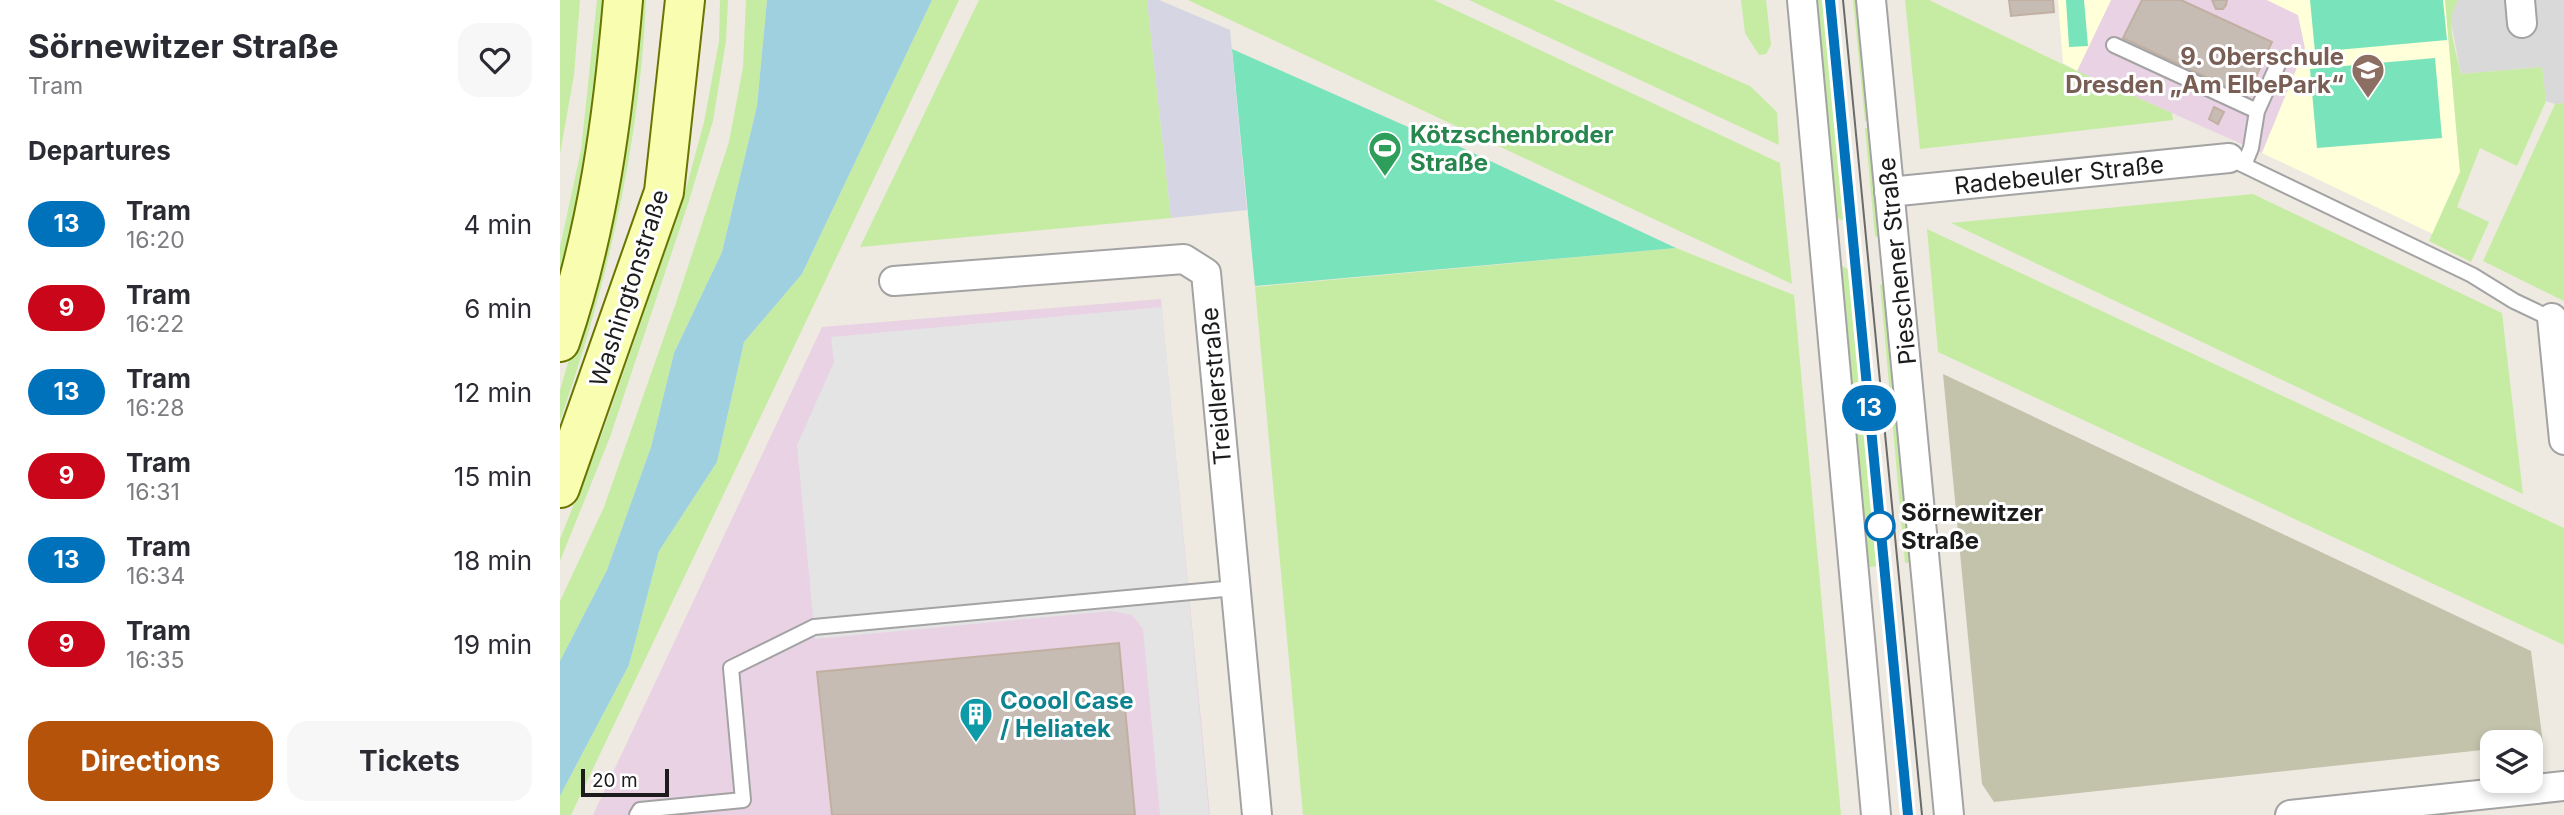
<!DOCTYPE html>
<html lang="en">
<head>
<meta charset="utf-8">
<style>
	:root { --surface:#fff; --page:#f7f7f7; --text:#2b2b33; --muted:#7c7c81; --accent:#b45309 }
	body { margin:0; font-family:Inter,sans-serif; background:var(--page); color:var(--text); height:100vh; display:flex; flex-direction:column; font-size:26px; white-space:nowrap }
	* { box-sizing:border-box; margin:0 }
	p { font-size:23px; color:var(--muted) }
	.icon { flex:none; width:38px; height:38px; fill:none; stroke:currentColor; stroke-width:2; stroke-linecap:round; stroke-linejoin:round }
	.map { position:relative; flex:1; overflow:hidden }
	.panel { display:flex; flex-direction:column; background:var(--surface); width:560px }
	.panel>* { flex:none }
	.badge { padding:0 14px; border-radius:23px; font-size:24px; line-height:46px }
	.fabs { position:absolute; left:1920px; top:730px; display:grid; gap:14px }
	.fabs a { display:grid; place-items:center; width:63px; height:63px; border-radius:14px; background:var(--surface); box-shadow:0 4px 10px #0003; font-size:35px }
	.scale { position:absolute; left:21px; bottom:18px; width:88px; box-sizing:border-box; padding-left:7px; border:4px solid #1c1c1c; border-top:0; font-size:19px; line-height:24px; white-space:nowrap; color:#1c1c1c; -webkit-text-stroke:5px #fff; paint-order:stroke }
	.map>.badge { position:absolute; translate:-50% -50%; box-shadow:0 0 0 4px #fff }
	h2 { padding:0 28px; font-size:26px; line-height:63px }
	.round { display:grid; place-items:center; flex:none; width:74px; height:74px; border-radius:21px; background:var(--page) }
	.head { display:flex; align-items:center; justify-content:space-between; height:119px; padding:0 28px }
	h1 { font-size:33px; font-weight:700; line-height:52px }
	.button { display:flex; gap:14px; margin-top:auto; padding:14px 28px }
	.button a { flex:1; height:80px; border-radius:21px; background:var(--accent); color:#fff; font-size:28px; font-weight:700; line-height:80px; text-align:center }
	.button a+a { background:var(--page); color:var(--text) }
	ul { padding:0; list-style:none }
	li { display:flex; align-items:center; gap:21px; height:84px; padding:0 28px }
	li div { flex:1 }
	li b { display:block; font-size:26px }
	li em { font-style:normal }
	li .badge { min-width:77px; font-weight:700; text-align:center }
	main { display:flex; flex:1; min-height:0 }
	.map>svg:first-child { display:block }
	.residential { fill:#dad9d9 }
	.industrial { fill:#e8d2e4 }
	.education { fill:#ffffd9 }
	.construction { fill:#c3c3ac }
	.grass { fill:#c6eca3 }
	.pitch { fill:#79e3bb }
	.parking { fill:#e4e4e4 }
	.plaza { fill:#d5d5e4 }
	.water { fill:#9ed0df }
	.building { fill:#c6bcb4; stroke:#c1b0a2; stroke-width:2 }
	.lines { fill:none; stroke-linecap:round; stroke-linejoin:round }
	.service-casing { stroke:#a3a3a3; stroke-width:18 }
	.minor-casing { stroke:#a3a3a3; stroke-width:32 }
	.secondary-casing { stroke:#687600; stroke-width:42 }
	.service { stroke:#fff; stroke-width:14 }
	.minor { stroke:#fff; stroke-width:28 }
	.secondary { stroke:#f8fdb0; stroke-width:38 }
	.tram { stroke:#6a6a6a; stroke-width:2 }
	.line-casing { stroke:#fff; stroke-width:16 }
	.line { stroke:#0072bc; stroke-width:10 }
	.stop-dot { fill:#fff; stroke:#0072bc; stroke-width:3.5 }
	.labels { text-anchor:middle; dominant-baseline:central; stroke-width:6; stroke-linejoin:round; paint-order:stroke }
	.education-label { font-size:24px; font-weight:bold; fill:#785e54; stroke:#fff; text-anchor:end }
	.leisure-label { font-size:24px; font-weight:bold; fill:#27864d; stroke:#fff; text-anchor:start }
	.street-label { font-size:24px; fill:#1c1c1c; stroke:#fff }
	.stop-label { font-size:24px; font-weight:bold; fill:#1c1c1c; stroke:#fff; text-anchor:start }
	.culture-label { font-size:24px; font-weight:bold; fill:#0d838f; stroke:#fff; text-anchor:start }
</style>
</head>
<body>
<main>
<section class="panel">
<div class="head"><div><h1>Sörnewitzer Straße</h1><p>Tram</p></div><a class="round"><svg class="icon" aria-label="heart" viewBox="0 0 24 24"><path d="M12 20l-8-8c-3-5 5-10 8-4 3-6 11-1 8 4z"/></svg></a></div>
<h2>Departures</h2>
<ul>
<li><span class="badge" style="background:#0072bc;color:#fff">13</span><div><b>Tram</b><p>16:20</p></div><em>4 min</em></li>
<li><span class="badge" style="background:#c9061a;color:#fff">9</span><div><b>Tram</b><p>16:22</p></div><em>6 min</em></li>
<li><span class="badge" style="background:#0072bc;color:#fff">13</span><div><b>Tram</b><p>16:28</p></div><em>12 min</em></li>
<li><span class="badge" style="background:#c9061a;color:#fff">9</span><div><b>Tram</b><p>16:31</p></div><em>15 min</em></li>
<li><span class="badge" style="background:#0072bc;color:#fff">13</span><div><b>Tram</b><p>16:34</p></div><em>18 min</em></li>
<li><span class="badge" style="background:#c9061a;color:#fff">9</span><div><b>Tram</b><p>16:35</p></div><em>19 min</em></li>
</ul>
<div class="button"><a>Directions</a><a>Tickets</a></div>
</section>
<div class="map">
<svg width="2004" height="815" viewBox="0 0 2004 815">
	<rect width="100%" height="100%" fill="#eeeae1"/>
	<!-- residential -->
	<path class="residential" d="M1898,0H2004V103L1995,104L1986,101L1982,67L1901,74L1891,22L1892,9Z"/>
	<!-- industrial -->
	<path class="industrial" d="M1551,0H1707L1738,15L1745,48L1702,153L1517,71Z
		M601,299L650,815H33L262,327Z"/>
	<!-- education -->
	<path class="education" d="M1498,0H1551L1517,71L1503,63Z
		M1707,0H1885L1900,172L1873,234L1702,153L1745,48L1738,15Z"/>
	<!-- construction -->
	<path class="construction" d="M1383,374L1971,651L1983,743L1932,742V749L1434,802L1422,784Z"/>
	<!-- grass -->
	<path class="grass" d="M0,0H20L14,75L0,154Z
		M37,0H46L30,152L0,285V247L21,150Z
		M77,0H86C80,143 47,286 0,421V390L32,281Z
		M160,0H168L166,41L153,121L128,204L50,437L0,561V539L42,434L123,200L144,122L159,41Z
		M186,0H207L197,106L162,252L114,353L91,447L47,570L0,661V601L44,507L116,303L169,142L183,67Z
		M372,0H399L11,815H0V796L69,665L99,551L157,462L184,342L242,274Z
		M419,0H587L611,218L300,247Z
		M628,0H874L1220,163L1232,284Z
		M909,0H993L1190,86L1217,112L1219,145Z
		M1181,0H1206L1211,45L1206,54L1199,55L1185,33Z
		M1254,0H1264L1285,221L1274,217Z
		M1293,0H1303L1326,240L1315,236L1305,128H1310V121H1305Z
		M1345,0H1369L1517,71L1612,113L1613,120L1360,149Z
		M1885,0H1898C1884,21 1896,50 1901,74L1982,67L1986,101L1957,166L1920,148L1897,207L1929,222L1911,262L1869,241L1900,172Z
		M2004,103V301L1923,261L1995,104Z
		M1693,194L1942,313L1963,494L1391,223Z
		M1367,229L2004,528V645L1378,352Z
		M1116,248L1234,295L1281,815H743L695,287Z
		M1279,265L1290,270L1319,566L1308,567Z
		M1320,284L1331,290L1356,562L1345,563Z"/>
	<!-- pitch -->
	<path class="pitch" d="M1506,0H1524L1528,46L1509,47Z
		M1750,0H1883L1887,40L1755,52Z
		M672,49L882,142L896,145L1116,248L695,286Z
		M1875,58L1882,138L1757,148L1750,69Z"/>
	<!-- parking -->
	<path class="parking" d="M602,307L649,815H600L583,629L572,615L551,611L255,639L237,445L274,362L271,337Z"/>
	<!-- plaza -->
	<path class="plaza" d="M587,0H599L670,30L687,210L611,218Z"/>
	<!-- water -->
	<path class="water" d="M207,0H372L242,274L184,342L157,462L99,551L69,665L0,796V661L47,570L91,447L114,353L162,252L197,106Z"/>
	<!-- building -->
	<path class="building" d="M1449,0H1493L1494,12L1451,16Z
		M1582,0H1621L1712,42L1687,96L1563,38Z
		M1652,0H1667L1666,5L1663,9H1656Z
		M1654,107L1664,112L1658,124L1649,119Z
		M559,643L575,815H272L257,672Z"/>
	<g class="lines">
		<defs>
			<path id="service" d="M1554,45L1697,111
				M1669,158L1912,275L1954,301L1996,321
				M1684,165L1691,148L1697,111L1720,60
				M77,815L80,810L183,800L171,668L254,627L675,588"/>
			<path id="minor" d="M1242,0L1316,815
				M1311,0L1389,815
				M1960,0L1962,23
				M1329,192L1669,158
				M334,281L624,259L646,273L697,815
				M1992,318L2004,440
				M1730,815L2004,786"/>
			<path id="secondary" d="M0,342C38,230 53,117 63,0
				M0,488L104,192L125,0"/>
		</defs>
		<!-- service casing -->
		<use href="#service" class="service-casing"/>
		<!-- minor casing -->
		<use href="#minor" class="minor-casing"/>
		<!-- secondary casing -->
		<use href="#secondary" class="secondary-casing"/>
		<!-- service -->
		<use href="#service" class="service"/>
		<!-- minor -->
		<use href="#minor" class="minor"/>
		<!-- secondary -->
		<use href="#secondary" class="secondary"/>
		<!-- tram -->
		<path class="tram" d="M1270,0L1348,815
			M1283,0L1362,815"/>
	</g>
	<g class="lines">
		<defs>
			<path id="line" d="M1270,0L1348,815"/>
		</defs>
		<!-- line casing -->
		<use href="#line" class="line-casing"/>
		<!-- line -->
		<use href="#line" class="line"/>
	</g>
	<!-- icons -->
	<defs>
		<symbol id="school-pin" viewBox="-11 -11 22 30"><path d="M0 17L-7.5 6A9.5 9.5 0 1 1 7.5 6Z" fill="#8d6e63" stroke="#fff"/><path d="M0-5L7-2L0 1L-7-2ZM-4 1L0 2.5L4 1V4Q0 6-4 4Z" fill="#fff"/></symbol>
		<symbol id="stadium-pin" viewBox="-11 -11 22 30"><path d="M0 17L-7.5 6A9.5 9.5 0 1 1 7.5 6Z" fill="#2e9e5b" stroke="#fff"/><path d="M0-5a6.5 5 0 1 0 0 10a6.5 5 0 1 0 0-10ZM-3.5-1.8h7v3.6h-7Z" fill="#fff"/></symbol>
		<symbol id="building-pin" viewBox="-11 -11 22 30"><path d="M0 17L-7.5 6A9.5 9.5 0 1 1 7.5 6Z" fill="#0f9aa8" stroke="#fff"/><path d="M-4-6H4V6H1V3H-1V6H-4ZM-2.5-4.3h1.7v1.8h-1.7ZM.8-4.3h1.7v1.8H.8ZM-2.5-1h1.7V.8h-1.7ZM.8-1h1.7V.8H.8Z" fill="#fff"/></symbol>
	</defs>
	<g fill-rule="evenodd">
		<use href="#school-pin" x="1789" y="51" width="38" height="52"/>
		<use href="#stadium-pin" x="806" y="129" width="38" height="52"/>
		<use href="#building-pin" x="397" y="695" width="38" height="52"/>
	</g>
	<!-- markers -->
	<circle class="stop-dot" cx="1320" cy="526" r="14"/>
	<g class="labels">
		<!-- education labels -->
		<g class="education-label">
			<text x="1784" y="56">9. Oberschule<tspan x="1784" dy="28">Dresden „Am ElbePark“</tspan></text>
		</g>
		<!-- leisure labels -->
		<g class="leisure-label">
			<text x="850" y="134">Kötzschenbroder<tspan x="850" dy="28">Straße</tspan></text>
		</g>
		<!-- street labels -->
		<g class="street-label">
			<text transform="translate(1499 175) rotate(-6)">Radebeuler Straße</text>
			<text transform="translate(1337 261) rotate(-96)">Pieschener Straße</text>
			<text transform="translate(69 288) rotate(-72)">Washingtonstraße</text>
			<text transform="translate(656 386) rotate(-95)">Treidlerstraße</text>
		</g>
		<!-- stop labels -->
		<g class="stop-label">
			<text x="1341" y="512">Sörnewitzer<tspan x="1341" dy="28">Straße</tspan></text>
		</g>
		<!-- culture labels -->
		<g class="culture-label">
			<text x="440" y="700">Coool Case<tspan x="440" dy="28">/ Heliatek</tspan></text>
		</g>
	</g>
</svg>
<div class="fabs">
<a><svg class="icon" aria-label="layers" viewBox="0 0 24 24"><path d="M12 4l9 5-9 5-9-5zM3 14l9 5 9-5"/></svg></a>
</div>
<div class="scale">20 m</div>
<b class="badge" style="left:1309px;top:408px;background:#0072bc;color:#fff">13</b>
</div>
</main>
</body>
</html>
